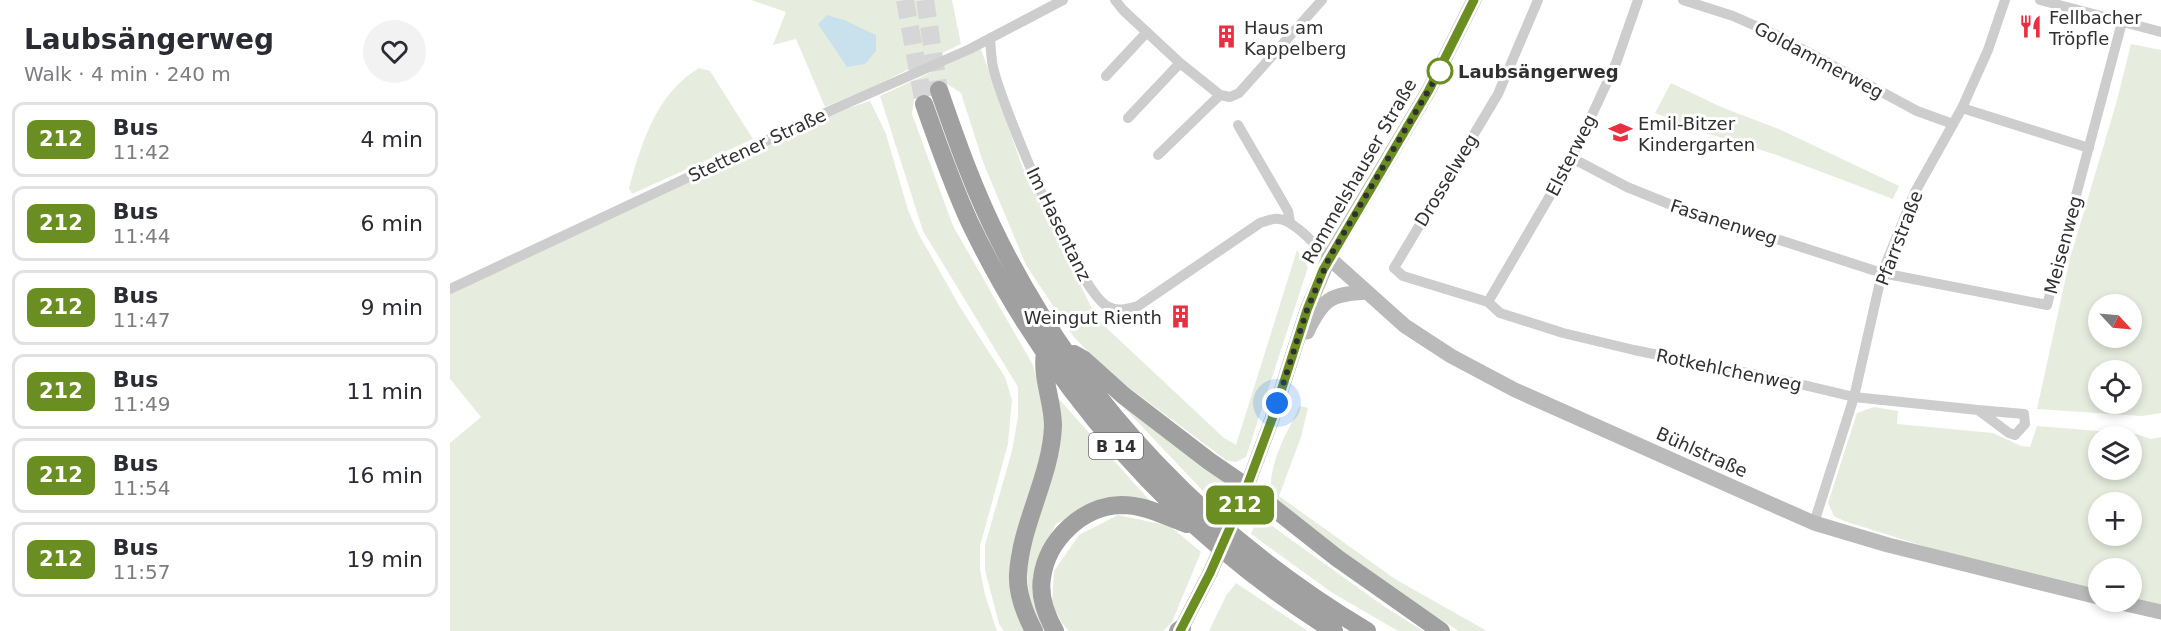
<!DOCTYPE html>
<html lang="en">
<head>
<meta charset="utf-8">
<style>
	:root { --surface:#fff; --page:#f2f2f3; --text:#2b2b33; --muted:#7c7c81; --line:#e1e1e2 }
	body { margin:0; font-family:"DejaVu Sans",sans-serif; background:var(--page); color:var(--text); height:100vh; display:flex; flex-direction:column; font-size:22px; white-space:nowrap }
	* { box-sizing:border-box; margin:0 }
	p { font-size:20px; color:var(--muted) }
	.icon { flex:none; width:33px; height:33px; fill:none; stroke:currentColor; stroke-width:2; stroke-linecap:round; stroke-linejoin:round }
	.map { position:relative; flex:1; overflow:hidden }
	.side { display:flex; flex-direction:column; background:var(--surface); width:450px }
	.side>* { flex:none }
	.badge { padding:0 12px; border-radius:9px; font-size:21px; line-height:39px }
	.needle { width:39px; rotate:116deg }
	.tools { position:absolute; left:1638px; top:294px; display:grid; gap:12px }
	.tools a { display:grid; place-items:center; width:54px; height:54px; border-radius:50%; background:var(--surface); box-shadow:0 3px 9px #0003; font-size:30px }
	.you { position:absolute; width:30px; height:30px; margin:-15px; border:4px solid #fff; border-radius:50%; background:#1a73e8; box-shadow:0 0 0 9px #1a73e833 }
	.map>.badge { position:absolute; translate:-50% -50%; box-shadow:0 0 0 3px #fff }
	.round { display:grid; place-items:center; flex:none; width:63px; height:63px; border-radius:32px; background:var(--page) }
	.summary { display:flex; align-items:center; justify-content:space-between; height:102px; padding:0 24px }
	h1 { font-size:28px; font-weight:700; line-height:45px }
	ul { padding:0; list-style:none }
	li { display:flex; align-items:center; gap:18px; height:75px; margin:0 12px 9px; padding:0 12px; border:3px solid var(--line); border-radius:12px }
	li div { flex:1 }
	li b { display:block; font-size:22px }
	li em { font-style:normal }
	li .badge { min-width:66px; font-weight:700; text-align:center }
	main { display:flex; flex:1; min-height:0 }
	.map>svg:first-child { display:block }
	.green { fill:#e6edde; fill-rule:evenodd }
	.water { fill:#c9e0ed }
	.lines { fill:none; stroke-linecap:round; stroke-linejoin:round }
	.trunk-tunnel { stroke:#d6d6d6; stroke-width:18; stroke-dasharray:18 9; stroke-linecap:butt }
	.minor { stroke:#cdcdcd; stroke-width:10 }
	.secondary { stroke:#bababa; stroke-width:15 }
	.trunk { stroke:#a0a0a0; stroke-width:18 }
	.secondary-bridge { stroke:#bababa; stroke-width:15 }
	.line-casing { stroke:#fff; stroke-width:14 }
	.line { stroke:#6b8e23; stroke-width:9 }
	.walk { stroke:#303030; stroke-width:6; stroke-dasharray:0 10.8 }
	.stop-dot { fill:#fff; stroke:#6b8e23; stroke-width:3 }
	.labels { text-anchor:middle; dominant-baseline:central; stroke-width:6; stroke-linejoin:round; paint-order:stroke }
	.shield { fill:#fff; stroke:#6e6e6e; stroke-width:1.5 }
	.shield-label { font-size:16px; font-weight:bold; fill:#303030 }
	.poi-label { font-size:18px; fill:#303030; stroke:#fff; text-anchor:start }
	.street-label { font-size:18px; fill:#303030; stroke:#fff }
	.stop-label { font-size:18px; font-weight:bold; fill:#303030; stroke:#fff; text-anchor:start }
</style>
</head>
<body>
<main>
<section class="side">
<div class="summary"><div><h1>Laubsängerweg</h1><p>Walk · 4 min · 240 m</p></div><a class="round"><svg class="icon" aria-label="heart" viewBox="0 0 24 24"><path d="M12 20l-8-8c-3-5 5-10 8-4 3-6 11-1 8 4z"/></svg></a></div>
<ul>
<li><span class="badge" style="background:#6b8e23;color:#fff">212</span><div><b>Bus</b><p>11:42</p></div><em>4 min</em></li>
<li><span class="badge" style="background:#6b8e23;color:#fff">212</span><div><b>Bus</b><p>11:44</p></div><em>6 min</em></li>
<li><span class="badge" style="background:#6b8e23;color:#fff">212</span><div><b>Bus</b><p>11:47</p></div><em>9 min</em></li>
<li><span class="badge" style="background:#6b8e23;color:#fff">212</span><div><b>Bus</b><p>11:49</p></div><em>11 min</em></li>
<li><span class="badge" style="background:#6b8e23;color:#fff">212</span><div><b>Bus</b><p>11:54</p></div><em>16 min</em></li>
<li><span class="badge" style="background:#6b8e23;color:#fff">212</span><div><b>Bus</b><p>11:57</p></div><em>19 min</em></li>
</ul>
</section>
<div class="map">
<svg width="1711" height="631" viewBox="0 0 1711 631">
	<rect width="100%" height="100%" fill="#fff"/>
	<!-- green -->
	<path class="green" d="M301,0H502L511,44L422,87L375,107L346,39L323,45L336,12Z
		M1681,44L1711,50V413L1692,416L1587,409L1620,258L1666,104ZM1648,304H1682V338H1648ZM1648,370H1682V404H1648Z
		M531,49L572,166L647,319L774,438L786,445L847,250L858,267L796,457L786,462L776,460L658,372L623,336L576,265L533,162L511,93L496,83L465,92L462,114L503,226L583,365L596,420L591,470L561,552L564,606L576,631H554L549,624L535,570V545L562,451L568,416V387L473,231L430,96Z
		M249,68L260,71L303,139L182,194L179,188C192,142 206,94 249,68Z
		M1221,83L1271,107L1331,130L1449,186L1443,199L1324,154L1259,134L1205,113Z
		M420,101L436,134L458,210L468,233L510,307L555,377L562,400L558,444L530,546V569L535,595L547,631H0V443L31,417L0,379V291L383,113Z
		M663,396L783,487L771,510Z
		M609,399L700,501L652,499L606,524L587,561L598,631H592L580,608L576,561L605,463Z
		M850,406L858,408L851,437L829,496L945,579L1037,631H1009L955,597L873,539L823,498C814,470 838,431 850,406Z
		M1424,407L1448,411L1447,424L1543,433L1571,446L1580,447L1587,426L1686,434L1701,439L1711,437V605L1682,598V568H1648V590L1483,549L1394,521L1384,516L1378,503L1407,413ZM1648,436H1682V470H1648ZM1648,502H1682V536H1648Z
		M668,515L720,526L751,552L722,622L713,631H619L612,623L602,604L604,571L629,535Z
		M808,516L935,607L973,631H948L881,592L801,534Z
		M786,583L858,631H759L776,596Z"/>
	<!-- water -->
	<path class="water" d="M377,15L394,20L426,35V51L415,64L397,67L368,24Z"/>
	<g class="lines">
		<!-- trunk-tunnel -->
		<path class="trunk-tunnel" d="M455,0L474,104
			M475,0L489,90"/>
		<!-- minor -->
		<path class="minor" d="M665,0L673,10L730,63L770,95L780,97L789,93L872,0
			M1088,0L1048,94L944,268L953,276L1038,302L1050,313L1113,333L1184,350L1337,381L1404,397L1528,410L1559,433L1565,435L1575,424L1574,414L1528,410
			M1233,0L1283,16L1324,34L1467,111L1503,124
			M1590,0L1711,32
			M540,39C541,48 541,58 543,67C552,106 627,289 657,306C667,312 677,309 688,306L810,223C816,221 823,218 829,219C844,220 868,248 879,258
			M656,76L697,32
			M1512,108L1639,148
			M678,118L730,63
			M788,125L838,211L840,222
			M708,155L770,95
			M1122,158L1177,187L1224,206L1432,273L1597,305L1672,22
			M0,289L384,109L520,49L613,0
			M1038,302L1122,158L1166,63L1188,0
			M1364,523L1404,397L1432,273L1465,192L1512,108L1538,50L1555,0"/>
		<!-- secondary -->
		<path class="secondary" d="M879,258L955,326L1001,356L1065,390L1321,504L1364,523L1438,545L1648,597
			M857,332C873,298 881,294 917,292
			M790,505L822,419L857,310L879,258L979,90L1024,0
			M1667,602L1711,612
			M730,631L760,573"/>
		<!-- trunk -->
		<path class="trunk" d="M489,90C507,142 525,193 550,242C632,405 761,538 917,631
			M474,104C488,144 502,184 520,223C601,391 726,532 884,631
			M624,354L633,359L673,395L759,461L797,487L887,558L991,631
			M584,631C575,614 567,593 568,574C571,523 601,477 603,426C603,401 591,377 595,353
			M605,631C596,615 589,596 592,578C597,540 632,506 671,505C696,505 714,516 737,524
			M728,631L732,628"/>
		<!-- secondary-bridge -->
		<path class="secondary-bridge" d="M760,573L790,505"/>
	</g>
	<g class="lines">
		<defs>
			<path id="line" d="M730,631L760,573L790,505L822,419L857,310L873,270L979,90L1024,0"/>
		</defs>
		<!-- line casing -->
		<use href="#line" class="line-casing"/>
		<!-- line -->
		<use href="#line" class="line"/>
		<!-- walk -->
		<path class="walk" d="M827,403L857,310L879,258L990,71"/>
	</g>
	<!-- icons -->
	<defs>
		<symbol id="restaurant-bare" viewBox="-9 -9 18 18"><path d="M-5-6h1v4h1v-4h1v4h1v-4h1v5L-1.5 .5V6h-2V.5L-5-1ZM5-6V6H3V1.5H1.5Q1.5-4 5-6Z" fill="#ea2f41" stroke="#fff" stroke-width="2.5" paint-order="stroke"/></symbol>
		<symbol id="building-bare" viewBox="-9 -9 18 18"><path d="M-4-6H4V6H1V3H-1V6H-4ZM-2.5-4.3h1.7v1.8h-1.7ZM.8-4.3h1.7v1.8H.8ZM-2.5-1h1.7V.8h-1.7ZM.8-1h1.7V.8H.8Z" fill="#ea2f41" stroke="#fff" stroke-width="2.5" paint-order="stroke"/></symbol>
		<symbol id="school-bare" viewBox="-9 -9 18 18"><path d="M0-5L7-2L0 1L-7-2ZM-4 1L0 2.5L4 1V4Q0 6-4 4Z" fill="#ea2f41" stroke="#fff" stroke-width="2.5" paint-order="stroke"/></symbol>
	</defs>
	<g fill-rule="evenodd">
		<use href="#restaurant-bare" x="1564" y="10" width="33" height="33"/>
		<use href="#building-bare" x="760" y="20" width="33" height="33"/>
		<use href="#school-bare" x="1154" y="116" width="33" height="33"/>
		<use href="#building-bare" x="714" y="300" width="33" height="33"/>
	</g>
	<!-- markers -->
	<circle class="stop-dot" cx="990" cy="71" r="12"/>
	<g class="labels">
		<!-- shield labels -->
		<rect class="shield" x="639" y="433" width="54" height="26" rx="4.5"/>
		<g class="shield-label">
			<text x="666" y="446">B 14</text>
		</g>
		<!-- poi labels -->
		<g class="poi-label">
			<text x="1599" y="17">Fellbacher<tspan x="1599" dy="21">Tröpfle</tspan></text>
			<text x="794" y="27">Haus am<tspan x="794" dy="21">Kappelberg</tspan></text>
			<text x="1188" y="123">Emil-Bitzer<tspan x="1188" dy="21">Kindergarten</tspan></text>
			<text x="712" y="317" text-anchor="end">Weingut Rienth</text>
		</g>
		<!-- street labels -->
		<g class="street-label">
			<text transform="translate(1369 60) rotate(28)">Goldammerweg</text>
			<text transform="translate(307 145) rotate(-25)">Stettener Straße</text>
			<text transform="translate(1121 155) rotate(-63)">Elsterweg</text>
			<text transform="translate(909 171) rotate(-60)">Rommelshauser Straße</text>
			<text transform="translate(996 180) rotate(-59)">Drosselweg</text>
			<text transform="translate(1274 222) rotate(18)">Fasanenweg</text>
			<text transform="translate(609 224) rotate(64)">Im Hasentanz</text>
			<text transform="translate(1449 238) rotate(-69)">Pfarrstraße</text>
			<text transform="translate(1613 245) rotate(-75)">Meisenweg</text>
			<text transform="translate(1279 370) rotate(12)">Rotkehlchenweg</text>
			<text transform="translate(1252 452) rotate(24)">Bühlstraße</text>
		</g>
		<!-- stop labels -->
		<g class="stop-label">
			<text x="1008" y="71">Laubsängerweg</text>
		</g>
	</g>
</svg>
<div class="tools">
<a><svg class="needle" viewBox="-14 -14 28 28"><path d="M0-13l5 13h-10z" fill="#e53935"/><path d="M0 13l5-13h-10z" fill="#7c7c81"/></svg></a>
<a><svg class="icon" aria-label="locate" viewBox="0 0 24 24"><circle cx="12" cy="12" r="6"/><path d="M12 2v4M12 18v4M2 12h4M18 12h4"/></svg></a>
<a><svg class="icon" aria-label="layers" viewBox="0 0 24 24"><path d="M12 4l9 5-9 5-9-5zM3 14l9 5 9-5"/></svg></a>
<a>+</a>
<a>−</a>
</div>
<div class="you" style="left:827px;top:403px"></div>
<b class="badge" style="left:790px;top:505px;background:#6b8e23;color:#fff">212</b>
</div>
</main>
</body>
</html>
